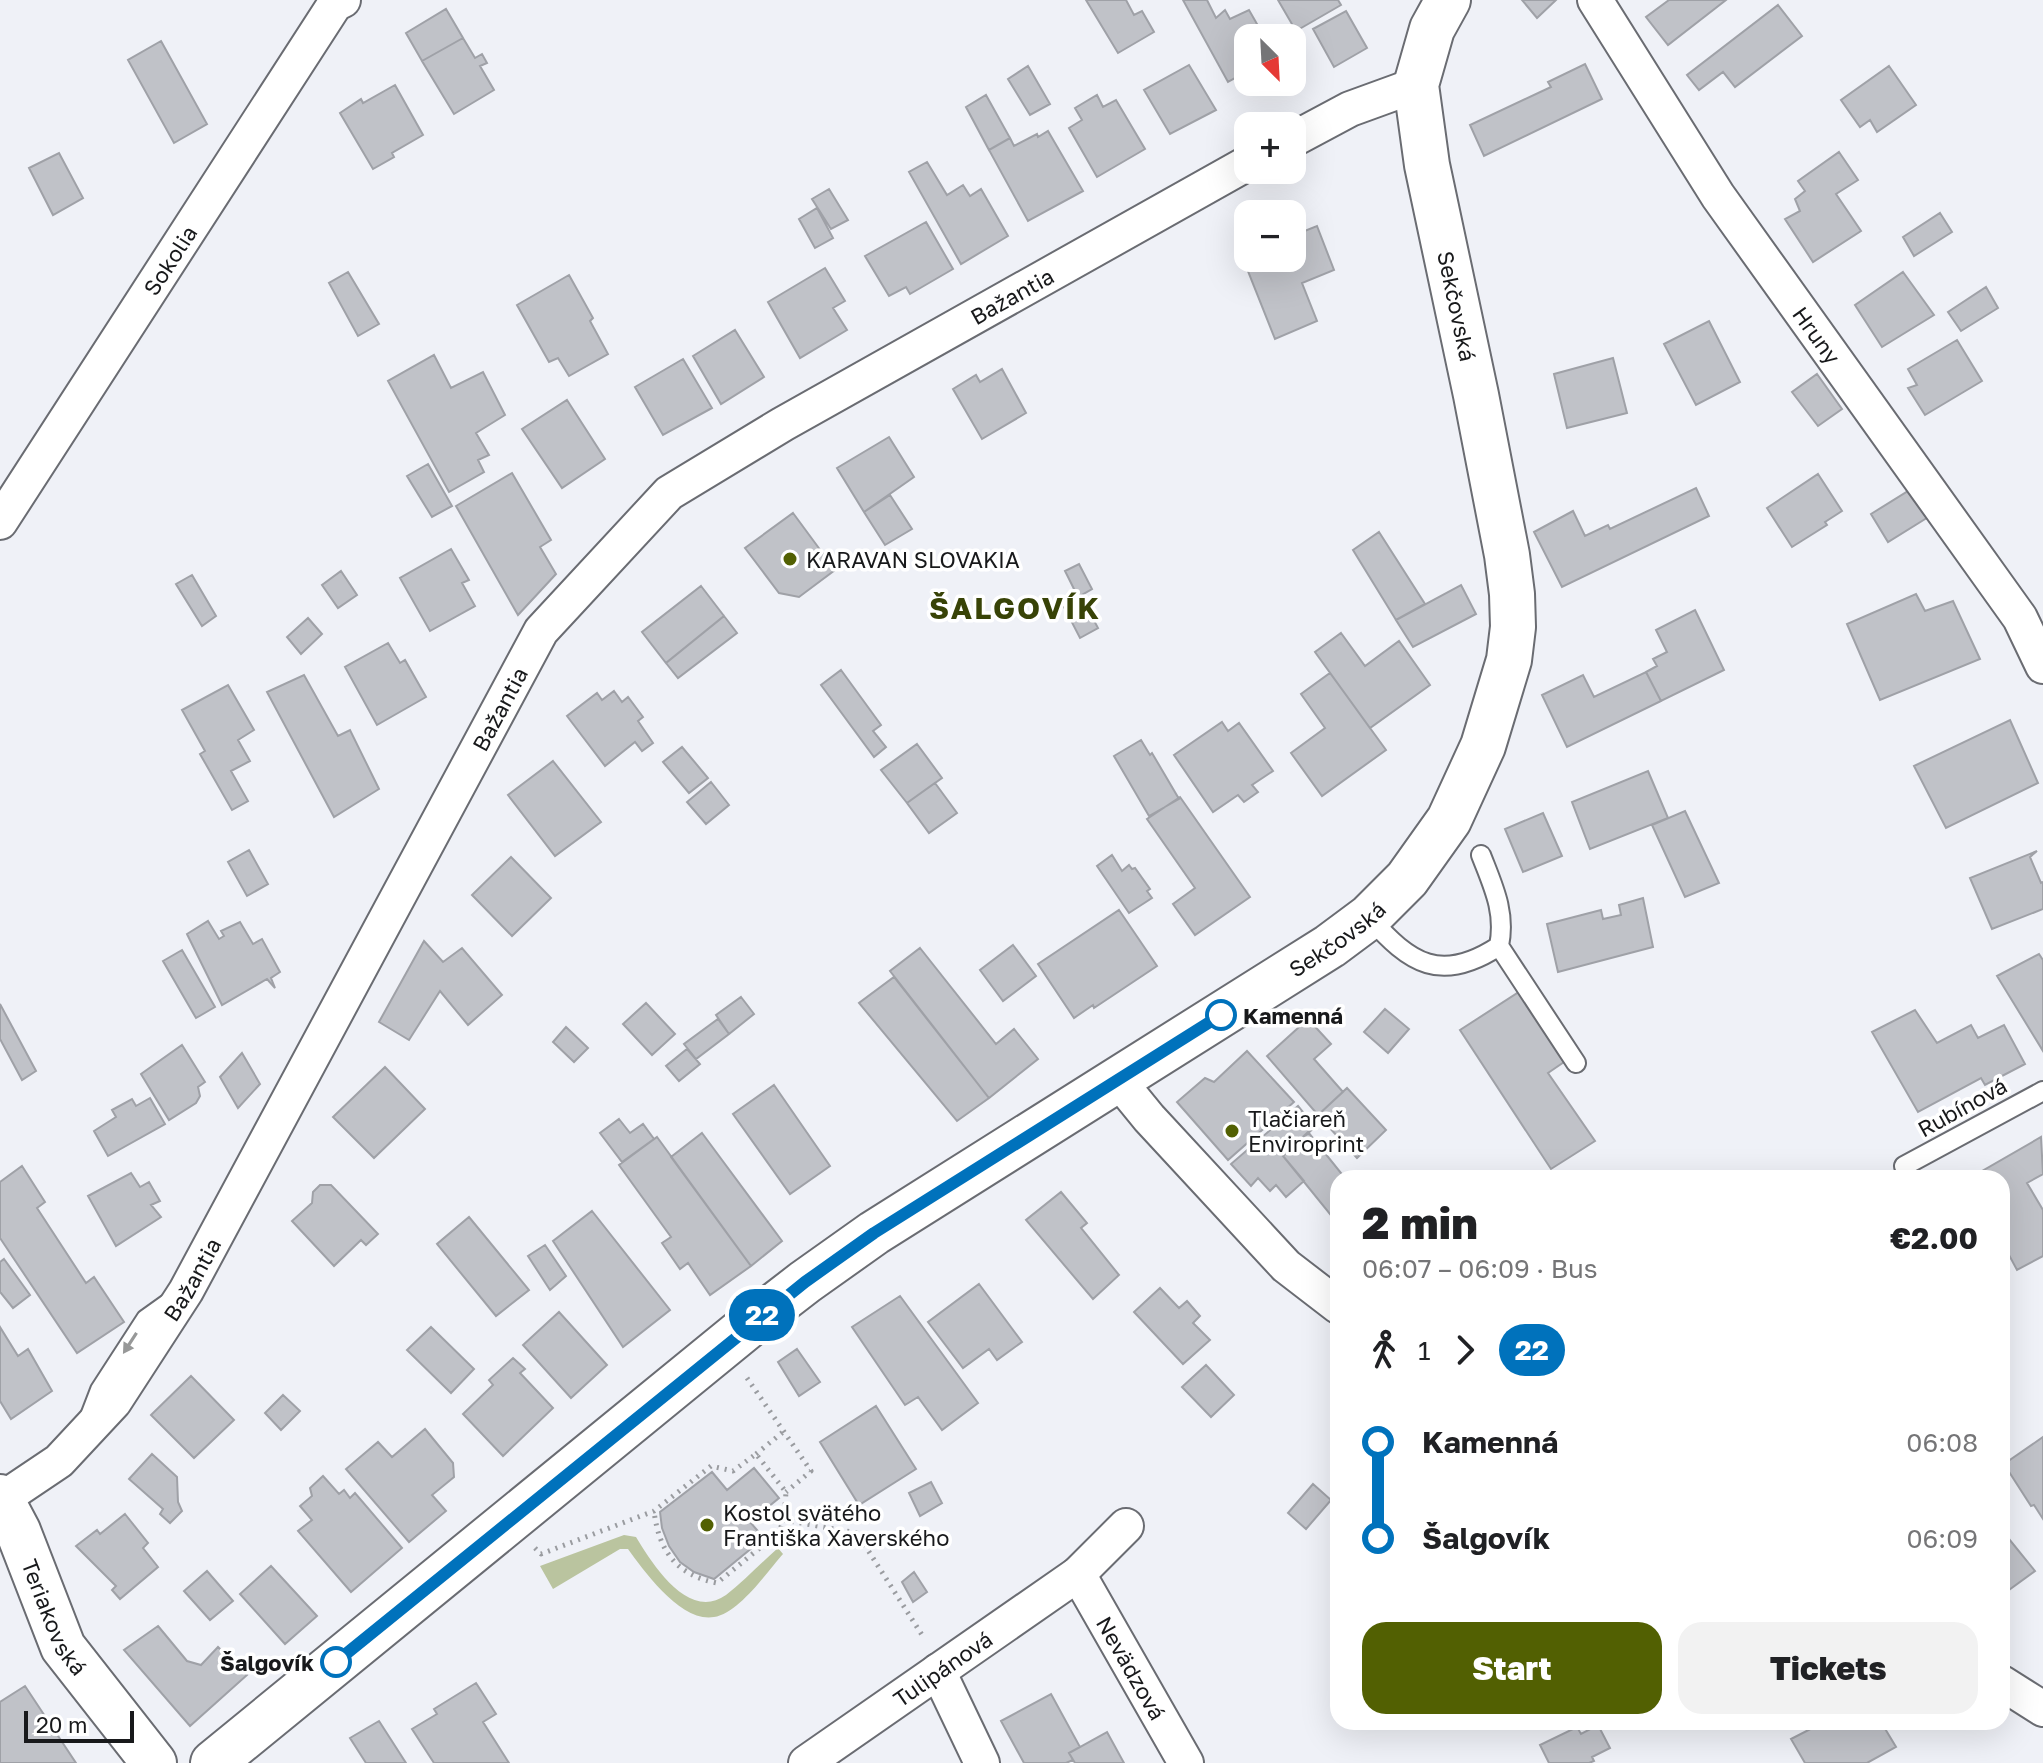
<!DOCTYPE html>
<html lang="en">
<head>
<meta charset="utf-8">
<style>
	:root { --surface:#fff; --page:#f2f2f2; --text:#202124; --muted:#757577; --accent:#526002 }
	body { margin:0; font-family:"Golos Text",sans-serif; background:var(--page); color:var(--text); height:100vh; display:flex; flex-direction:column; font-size:30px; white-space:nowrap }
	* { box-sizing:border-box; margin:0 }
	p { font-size:26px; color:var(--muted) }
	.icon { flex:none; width:44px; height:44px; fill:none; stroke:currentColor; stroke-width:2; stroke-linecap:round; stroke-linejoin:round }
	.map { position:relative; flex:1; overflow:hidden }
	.side { position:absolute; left:1330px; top:1170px; width:680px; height:560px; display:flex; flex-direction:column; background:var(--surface); border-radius:24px; box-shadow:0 8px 32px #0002 }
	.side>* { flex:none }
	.badge { padding:0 16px; border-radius:26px; font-size:28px; line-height:52px }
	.needle { width:52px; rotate:156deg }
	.fabs { position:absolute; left:1234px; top:24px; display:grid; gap:16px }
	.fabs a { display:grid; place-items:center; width:72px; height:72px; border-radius:16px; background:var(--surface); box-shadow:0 8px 32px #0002; font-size:40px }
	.scale { position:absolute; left:24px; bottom:20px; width:110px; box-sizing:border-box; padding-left:8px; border:4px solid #18191b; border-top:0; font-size:22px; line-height:28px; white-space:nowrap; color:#18191b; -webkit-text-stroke:6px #fff; paint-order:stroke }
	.map>.badge { position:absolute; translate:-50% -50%; box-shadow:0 0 0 4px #fff }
	.legs { display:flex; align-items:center; gap:12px; height:88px; padding:0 32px; font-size:26px }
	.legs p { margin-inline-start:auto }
	.headline { display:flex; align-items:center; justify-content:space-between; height:136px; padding:0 32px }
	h1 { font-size:44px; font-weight:800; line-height:60px }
	.action { display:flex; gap:16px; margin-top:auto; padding:16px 32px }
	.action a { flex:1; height:92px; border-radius:24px; background:var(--accent); color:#fff; font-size:32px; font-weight:800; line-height:92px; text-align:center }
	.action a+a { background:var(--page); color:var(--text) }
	ul { padding:0 32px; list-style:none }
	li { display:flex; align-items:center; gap:28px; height:96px; font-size:30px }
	li i { display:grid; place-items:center; width:12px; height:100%; margin:0 10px; background:currentColor }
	li i::after { content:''; width:20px; height:20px; margin:-10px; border:6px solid; border-radius:50%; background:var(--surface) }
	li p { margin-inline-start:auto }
	li:first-child i { background:linear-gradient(#0000 50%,currentColor 0) }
	li:last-child i { background:linear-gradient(currentColor 50%,#0000 0) }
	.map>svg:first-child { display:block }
	.green { fill:#bac49f }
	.building { fill:#c0c2c8; stroke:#9fa1a7; stroke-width:2 }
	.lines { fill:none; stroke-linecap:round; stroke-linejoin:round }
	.service-casing { stroke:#6a6c72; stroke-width:22 }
	.minor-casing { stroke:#6a6c72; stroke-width:38 }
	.tertiary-casing { stroke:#6a6c72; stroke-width:48 }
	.path { stroke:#9a9ca0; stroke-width:5; stroke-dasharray:2 6; stroke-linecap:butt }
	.service { stroke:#fff; stroke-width:18 }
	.minor { stroke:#fff; stroke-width:34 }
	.tertiary { stroke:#fff; stroke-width:44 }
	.oneway { fill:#979898 }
	.line-1-casing { stroke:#fff; stroke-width:18 }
	.line-1 { stroke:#0072bc; stroke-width:12 }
	.poi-dot { fill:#526002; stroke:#fff; stroke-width:3 }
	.stop-1-dot { fill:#fff; stroke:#0072bc; stroke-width:4 }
	.labels { text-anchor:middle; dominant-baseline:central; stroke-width:7; stroke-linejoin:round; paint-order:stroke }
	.street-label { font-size:22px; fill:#18191b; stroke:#fff }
	.poi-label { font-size:22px; fill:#18191b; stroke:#fff; text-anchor:start }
	.stop-label { font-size:22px; font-weight:bold; fill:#18191b; stroke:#fff; text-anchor:start }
	.district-label { font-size:30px; font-weight:bold; letter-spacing:2px; fill:#384307; stroke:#fff }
</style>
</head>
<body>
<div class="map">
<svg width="2043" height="1763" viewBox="0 0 2043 1763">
	<rect width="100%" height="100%" fill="#eff1f7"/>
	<!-- green -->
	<path class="green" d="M624,1535L636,1537C652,1563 688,1622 726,1595C744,1581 761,1563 778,1548L783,1554C767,1572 739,1613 714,1617C681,1623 644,1571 628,1549H620L553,1589L540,1566Z"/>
	<!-- building -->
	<path class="building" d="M1086,0H1126L1134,15L1142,11L1154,32L1118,53Z
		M1183,0H1207L1216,18L1225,10L1230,19L1249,10L1265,38H1248V71L1228,82Z
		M1278,0H1338L1341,5L1296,31Z
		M1522,0H1556L1537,18Z
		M1669,0H1726L1668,45L1646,17Z
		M1778,5L1802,36L1735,87L1723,72L1699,90L1687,75Z
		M446,9L463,38L422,61L406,33Z
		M1346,11L1367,48L1334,67L1313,29Z
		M463,38L475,58L482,54L487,63L480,66L494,90L454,114L422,61Z
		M161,41L207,124L174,143L128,60Z
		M1585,64L1602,99L1484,156L1470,125L1551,87L1548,82Z
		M1189,65L1216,110L1170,134L1144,90Z
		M1028,66L1050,104L1030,115L1008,79Z
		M1889,66L1916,105L1877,132L1870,120L1860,127L1841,100Z
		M395,85L423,135L392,153L394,157L373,169L340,113L361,99L363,103Z
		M986,95L1010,138L989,150L966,107Z
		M1097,95L1103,107L1116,100L1145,149L1097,177L1069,128L1082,120L1075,108Z
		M1048,131L1083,191L1028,221L989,150L1010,138L1014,146L1037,134L1038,137Z
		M1839,152L1858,180L1836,194L1861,231L1813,262L1785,219L1800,211L1795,199L1805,191L1798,181Z
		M59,153L83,198L53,215L29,168Z
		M927,162L947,195L963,185L970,196L981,189L1008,236L961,264L909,172Z
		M829,189L848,220L831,229L812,199Z
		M817,208L833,238L815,248L799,219Z
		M1940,213L1952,232L1914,256L1903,237Z
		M926,222L953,269L910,294L906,287L889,296L865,256Z
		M1317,226L1334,270L1302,283L1317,321L1275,339L1242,256L1248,254V258H1292V236Z
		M825,268L845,301L833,308L847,330L800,358L768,302Z
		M348,272L379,324L358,336L329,283Z
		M1903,272L1934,315L1882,347L1855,305Z
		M569,275L593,318L590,321L608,354L569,376L558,358L549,362L517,305Z
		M1986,287L1998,308L1961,331L1948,312Z
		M1709,321L1740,382L1696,405L1664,344Z
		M735,330L764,377L721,404L693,356Z
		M1957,340L1982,381L1925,415L1908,388L1917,385L1908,369Z
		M434,355L451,388L483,372L505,415L476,433L489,455L478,460L484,472L449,492L388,381Z
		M1613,358L1627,413L1567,428L1554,374Z
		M683,359L712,408L663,435L635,387Z
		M1002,369L1026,413L982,439L953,389L976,375L980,382Z
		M1817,374L1842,409L1818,426L1792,392Z
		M567,400L605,459L562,488L522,429Z
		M889,437L914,477L864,512L837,468Z
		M428,464L452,506L432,517L407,476Z
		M512,473L551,540L540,547L556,574L518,615L456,506Z
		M1818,474L1842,511L1825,522L1827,525L1792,547L1767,508Z
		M1696,488L1709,516L1562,587L1534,532L1573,511L1585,536L1608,525L1610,529Z
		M1913,488L1930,516L1888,542L1871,514Z
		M890,495L912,529L885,545L864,512Z
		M793,513L835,570L799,597L779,593L745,548Z
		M1379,532L1425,604L1396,620L1353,550Z
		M451,549L469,580L462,583L475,606L430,631L400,578Z
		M1079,564L1092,589L1078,597L1065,571Z
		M341,571L357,595L338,608L322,585Z
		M192,575L216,616L202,626L176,584Z
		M1461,585L1476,614L1413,647L1396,620Z
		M701,586L724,616L666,663L642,632Z
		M1916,594L1925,611L1953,601L1980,659L1880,700L1847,624Z
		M1082,598L1098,628L1080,638L1064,607Z
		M1695,610L1724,670L1661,701L1646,672L1657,666L1653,659L1667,652L1656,630Z
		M724,616L737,633L678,678L666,663Z
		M308,618L322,634L301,654L287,637Z
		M1341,633L1365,666L1399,641L1430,685L1370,728L1315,652Z
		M388,643L400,663L405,660L426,697L377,725L345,667Z
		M841,670L881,725L873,731L886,747L874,757L821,685Z
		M1646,672L1661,701L1567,747L1542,695L1583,675L1594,697Z
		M1330,673L1386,750L1322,796L1291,753L1325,728L1301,694Z
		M304,675L338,736L350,730L379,789L334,817L267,692Z
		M228,685L254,730L238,740L250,761L231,771L248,801L232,810L200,754L205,751L182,710Z
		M614,691L622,702L628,697L643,717L638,721L653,743L642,751L635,742L605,766L567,716L597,693L602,700Z
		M2010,720L2038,783L1946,828L1914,766Z
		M1222,722L1228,731L1239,723L1273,771L1252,785L1258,792L1244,802L1238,795L1213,812L1174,755Z
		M1141,740L1150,755L1152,753L1179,799L1149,816L1114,756Z
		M917,744L942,778L907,803L881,770Z
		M682,747L708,778L689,793L663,762Z
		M553,761L601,822L555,856L508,795Z
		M1648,771L1668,818L1590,849L1572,802Z
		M711,782L729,805L706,824L687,802Z
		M935,783L957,813L929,833L907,803Z
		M1180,797L1250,897L1195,935L1173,904L1195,888L1147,819Z
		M1685,811L1719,883L1685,897L1652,825Z
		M1543,813L1562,856L1523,872L1505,829Z
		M249,850L268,884L247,896L228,862Z
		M2037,851L2030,857L2041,883L2043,882V909L1992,929L1970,878Z
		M1112,855L1122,871L1129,865L1132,869L1135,868L1150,889L1147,891L1152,898L1129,913L1097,866Z
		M511,857L551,898L512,936L472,895Z
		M1643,898L1653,947L1558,972L1547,924L1601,910L1603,919L1621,915L1619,905Z
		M1119,910L1157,966L1094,1008L1093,1005L1074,1018L1038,964Z
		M208,921L219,939L224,936L221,931L240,922L253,944L262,939L280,972L271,978L275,988L267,979L222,1005L187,934Z
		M424,941L443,962L462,948L502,995L468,1025L440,991L409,1040L379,1022Z
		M1013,945L1036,976L1003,1001L980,970Z
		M920,948L996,1044L1014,1029L1038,1059L989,1098L890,971Z
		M182,950L215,1007L196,1018L163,961Z
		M2039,954L2043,960V1051L1997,976Z
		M894,977L989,1098L957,1121L859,1003Z
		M1522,990L1567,1060L1548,1073L1595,1141L1551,1169L1460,1030Z
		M741,997L754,1014L729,1034L716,1015Z
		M646,1003L675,1034L652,1055L623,1024Z
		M0,1004L36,1071L22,1080L0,1039Z
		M1385,1009L1409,1029L1388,1053L1364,1032Z
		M1915,1010L1937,1043L1971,1025L1978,1038L2004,1025L2025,1064L1985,1085L1981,1078L1918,1112L1872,1032Z
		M718,1019L729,1034L696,1059L684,1044Z
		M1308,1019L1331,1044L1314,1059L1343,1092L1318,1115L1267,1056Z
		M566,1027L588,1048L574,1062L553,1042Z
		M182,1045L205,1082L198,1087L200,1096L196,1103L169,1120L141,1074Z
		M687,1049L700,1064L679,1081L666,1066Z
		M1247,1051L1294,1102L1228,1160L1177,1102L1205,1078L1214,1082Z
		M242,1053L260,1084L238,1108L220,1077Z
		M385,1067L425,1109L374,1158L333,1117Z
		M774,1085L830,1166L790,1194L733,1114Z
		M1347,1088L1386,1130L1357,1158L1318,1115Z
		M150,1098L165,1124L108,1156L94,1131L116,1117L112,1110L132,1099L136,1106Z
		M1298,1106L1315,1127L1283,1156L1304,1181L1286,1197L1276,1185L1270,1191L1258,1178L1251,1186L1231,1164Z
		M619,1119L630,1133L643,1124L654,1139L622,1162L600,1133Z
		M1308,1132L1345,1178H1338V1224L1283,1156Z
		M702,1133L782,1241L751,1266L671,1157Z
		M657,1137L751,1266L710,1295L688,1263L680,1269L662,1243L671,1237L619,1165Z
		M2041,1137L2043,1174L2027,1183L2043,1210V1256L2017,1270L2002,1242V1178H1970Z
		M22,1166L45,1202L37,1208L86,1283L94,1277L124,1322L77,1353L0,1238V1182Z
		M131,1173L140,1187L149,1182L160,1201L151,1205L161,1217L116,1246L88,1196Z
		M320,1185H331L378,1234L366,1245L361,1240L334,1266L292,1221L312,1203L313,1192Z
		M1061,1192L1087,1223L1081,1228L1119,1275L1093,1299L1026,1220Z
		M592,1211L670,1310L623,1347L553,1241Z
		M469,1217L529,1290L496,1316L437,1244Z
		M545,1245L566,1276L550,1290L528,1256Z
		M4,1259L30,1295L13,1308L0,1292V1262Z
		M979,1284L1022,1342L997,1360L989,1349L963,1368L928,1322Z
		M1160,1288L1179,1308L1187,1301L1200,1316L1193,1323L1210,1340L1183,1364L1134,1312Z
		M900,1296L978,1403L942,1430L918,1397L905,1405L852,1327Z
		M559,1312L607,1365L571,1398L523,1345Z
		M0,1327L18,1356L28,1349L52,1391L11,1419L0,1401Z
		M431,1327L474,1369L451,1393L407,1350Z
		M797,1349L820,1382L799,1396L778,1362Z
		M513,1358L525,1369L520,1373L553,1408L503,1456L463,1414L493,1385L489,1380Z
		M1206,1365L1234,1395L1211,1417L1182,1387Z
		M191,1376L234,1420L194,1458L151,1415Z
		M283,1395L300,1411L281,1430L265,1413Z
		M876,1406L916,1469L859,1505L820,1442Z
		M425,1429L453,1463L454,1477L432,1495L446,1511L409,1542L346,1469L378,1442L392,1457Z
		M2043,1437V1519L2034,1505L2031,1506L2004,1464Z
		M152,1454L177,1477L178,1502L182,1511L170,1523L160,1514L163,1509L129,1479Z
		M754,1468L779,1498L750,1522L764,1538L714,1579L694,1572L680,1562L669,1546L662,1528L660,1512L712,1472L727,1490Z
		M323,1476L339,1494L344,1490L350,1498L355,1493L402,1548L351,1592L298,1531L312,1520L300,1506L312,1496L310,1488Z
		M931,1482L942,1503L920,1516L909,1493Z
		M1313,1484L1331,1500L1306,1529L1288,1513Z
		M125,1514L148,1543L143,1548L158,1567L120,1599L112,1590L116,1586L76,1546L97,1530L100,1534Z
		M2009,1539L2035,1571L2002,1595V1543Z
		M271,1566L317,1616L285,1644L240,1594Z
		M207,1571L233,1601L210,1620L184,1591Z
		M914,1572L927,1592L913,1602L902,1582Z
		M158,1626L187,1661L201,1665L218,1647L247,1675L190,1726L124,1650Z
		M476,1683L496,1714L483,1722L509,1763H434L412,1729L437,1714L434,1709Z
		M25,1686L76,1763H0V1702Z
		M1051,1694L1080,1747L1069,1753L1073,1760L1066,1763H1024L1001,1721Z
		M379,1721L406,1763H366L350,1738Z
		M1824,1722H1881L1896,1747L1867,1763H1805L1791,1739Z
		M1598,1725L1610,1748L1592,1757L1594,1761L1589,1763H1549L1540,1745L1577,1727L1581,1734Z
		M1107,1732L1124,1763H1075L1069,1753Z"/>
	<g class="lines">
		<defs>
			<path id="service" d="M1369,917C1410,964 1441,984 1499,946C1506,912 1493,886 1481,855
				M1499,946L1576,1063
				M1904,1166L2043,1091
				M90,1416L100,1390L146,1319L167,1304"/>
			<g id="minor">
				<path id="s1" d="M1595,0L1718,196L2020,618L2043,666"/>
				<path d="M1292,140L1350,109L1416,85"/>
				<path id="s2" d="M0,522L335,4L343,0"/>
				<path d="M1118,1080L1149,1118L1286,1266L1338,1306"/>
				<path id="s3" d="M1,1500L59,1461L114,1402L186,1291L541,631L669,493L783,424L1248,163"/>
				<path id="s4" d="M1078,1574L1186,1763"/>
				<path d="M938,1671L982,1763"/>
				<path d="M2002,1683L2043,1709"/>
				<path id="s5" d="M806,1763L1078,1574L1126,1526"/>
			</g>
			<g id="tertiary">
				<path id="s6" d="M0,1497L18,1531L63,1647L154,1763"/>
				<path id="s7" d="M213,1763L748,1326L805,1282L874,1233L1330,946L1369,917L1407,879L1449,820L1483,746L1509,660L1513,627L1512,594L1507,555L1476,395L1427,165L1416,85L1432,29L1448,0"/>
			</g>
		</defs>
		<!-- service casing -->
		<use href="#service" class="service-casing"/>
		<!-- minor casing -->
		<use href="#minor" class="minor-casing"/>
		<!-- tertiary casing -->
		<use href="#tertiary" class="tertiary-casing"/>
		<!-- path -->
		<path class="path" d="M747,1378L811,1471L786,1492
			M756,1454L783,1432
			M784,1520L857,1533L924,1638
			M535,1548L541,1554L654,1511L711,1466L733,1471L756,1454L786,1492L784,1520L778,1533L717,1583C677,1575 659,1552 654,1511"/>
		<!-- service -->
		<use href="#service" class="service"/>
		<!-- minor -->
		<use href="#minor" class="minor"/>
		<!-- tertiary -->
		<use href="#tertiary" class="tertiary"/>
	</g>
	<!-- one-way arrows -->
	<defs><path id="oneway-solid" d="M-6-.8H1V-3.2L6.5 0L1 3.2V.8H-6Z" transform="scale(2)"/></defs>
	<use class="oneway" href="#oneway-solid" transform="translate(130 1343) rotate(123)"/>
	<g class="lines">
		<defs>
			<path id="line-1" d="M336,1662L805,1282L874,1233L1221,1015"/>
		</defs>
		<!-- line-1 casing -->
		<use href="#line-1" class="line-1-casing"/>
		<!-- line-1 -->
		<use href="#line-1" class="line-1"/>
	</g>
	<!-- markers -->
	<g class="poi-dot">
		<circle cx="790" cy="559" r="8"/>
		<circle cx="1232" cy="1131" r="8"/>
		<circle cx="707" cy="1525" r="8"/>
	</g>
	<g class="stop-1-dot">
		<circle cx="1221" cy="1015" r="14"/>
		<circle cx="336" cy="1662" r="14"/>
	</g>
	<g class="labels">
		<!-- street labels -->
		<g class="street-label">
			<text stroke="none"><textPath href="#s2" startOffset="312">Sokolia</textPath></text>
			<text stroke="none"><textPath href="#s3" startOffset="1616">Bažantia</textPath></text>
			<text transform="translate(1457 306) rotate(78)">Sekčovská</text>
			<text stroke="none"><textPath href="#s1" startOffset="402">Hruny</textPath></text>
			<text stroke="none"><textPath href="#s3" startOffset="944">Bažantia</textPath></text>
			<text stroke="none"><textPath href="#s7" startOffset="1396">Sekčovská</textPath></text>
			<text transform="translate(1962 1107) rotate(-29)">Rubínová</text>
			<text stroke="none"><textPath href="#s3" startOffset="296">Bažantia</textPath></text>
			<text stroke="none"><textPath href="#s6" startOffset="132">Teriakovská</textPath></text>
			<text stroke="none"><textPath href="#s5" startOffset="166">Tulipánová</textPath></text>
			<text stroke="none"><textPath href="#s4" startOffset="108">Nevädzová</textPath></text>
		</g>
		<!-- poi labels -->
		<g class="poi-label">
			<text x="806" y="559">KARAVAN SLOVAKIA</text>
			<text x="1248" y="1118">Tlačiareň<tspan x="1248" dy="25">Enviroprint</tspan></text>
			<text x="723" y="1512">Kostol svätého<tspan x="723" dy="25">Františka Xaverského</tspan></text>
		</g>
		<!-- stop labels -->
		<g class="stop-label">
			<text x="1243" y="1015">Kamenná</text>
			<text x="314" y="1662" text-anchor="end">Šalgovík</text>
		</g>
		<!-- district labels -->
		<g class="district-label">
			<text x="1015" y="608">ŠALGOVÍK</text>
		</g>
	</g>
</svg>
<div class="fabs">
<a><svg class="needle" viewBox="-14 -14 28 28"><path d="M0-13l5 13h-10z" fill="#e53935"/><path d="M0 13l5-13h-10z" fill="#757577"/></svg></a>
<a>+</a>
<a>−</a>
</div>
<div class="scale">20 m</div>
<b class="badge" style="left:762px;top:1315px;background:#0072bc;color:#fff">22</b>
<section class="side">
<div class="headline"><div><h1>2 min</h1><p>06:07 – 06:09 · Bus</p></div><b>€2.00</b></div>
<div class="legs"><svg class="icon" aria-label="walk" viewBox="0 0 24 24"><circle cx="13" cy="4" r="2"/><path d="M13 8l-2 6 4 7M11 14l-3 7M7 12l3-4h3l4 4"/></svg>1<svg class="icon" aria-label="forward" viewBox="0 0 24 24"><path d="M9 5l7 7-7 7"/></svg><b class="badge" style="background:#0072bc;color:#fff">22</b></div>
<ul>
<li><i style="color:#0072bc"></i><b>Kamenná</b><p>06:08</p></li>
<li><i style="color:#0072bc"></i><b>Šalgovík</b><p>06:09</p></li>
</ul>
<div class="action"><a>Start</a><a>Tickets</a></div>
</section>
</div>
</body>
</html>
